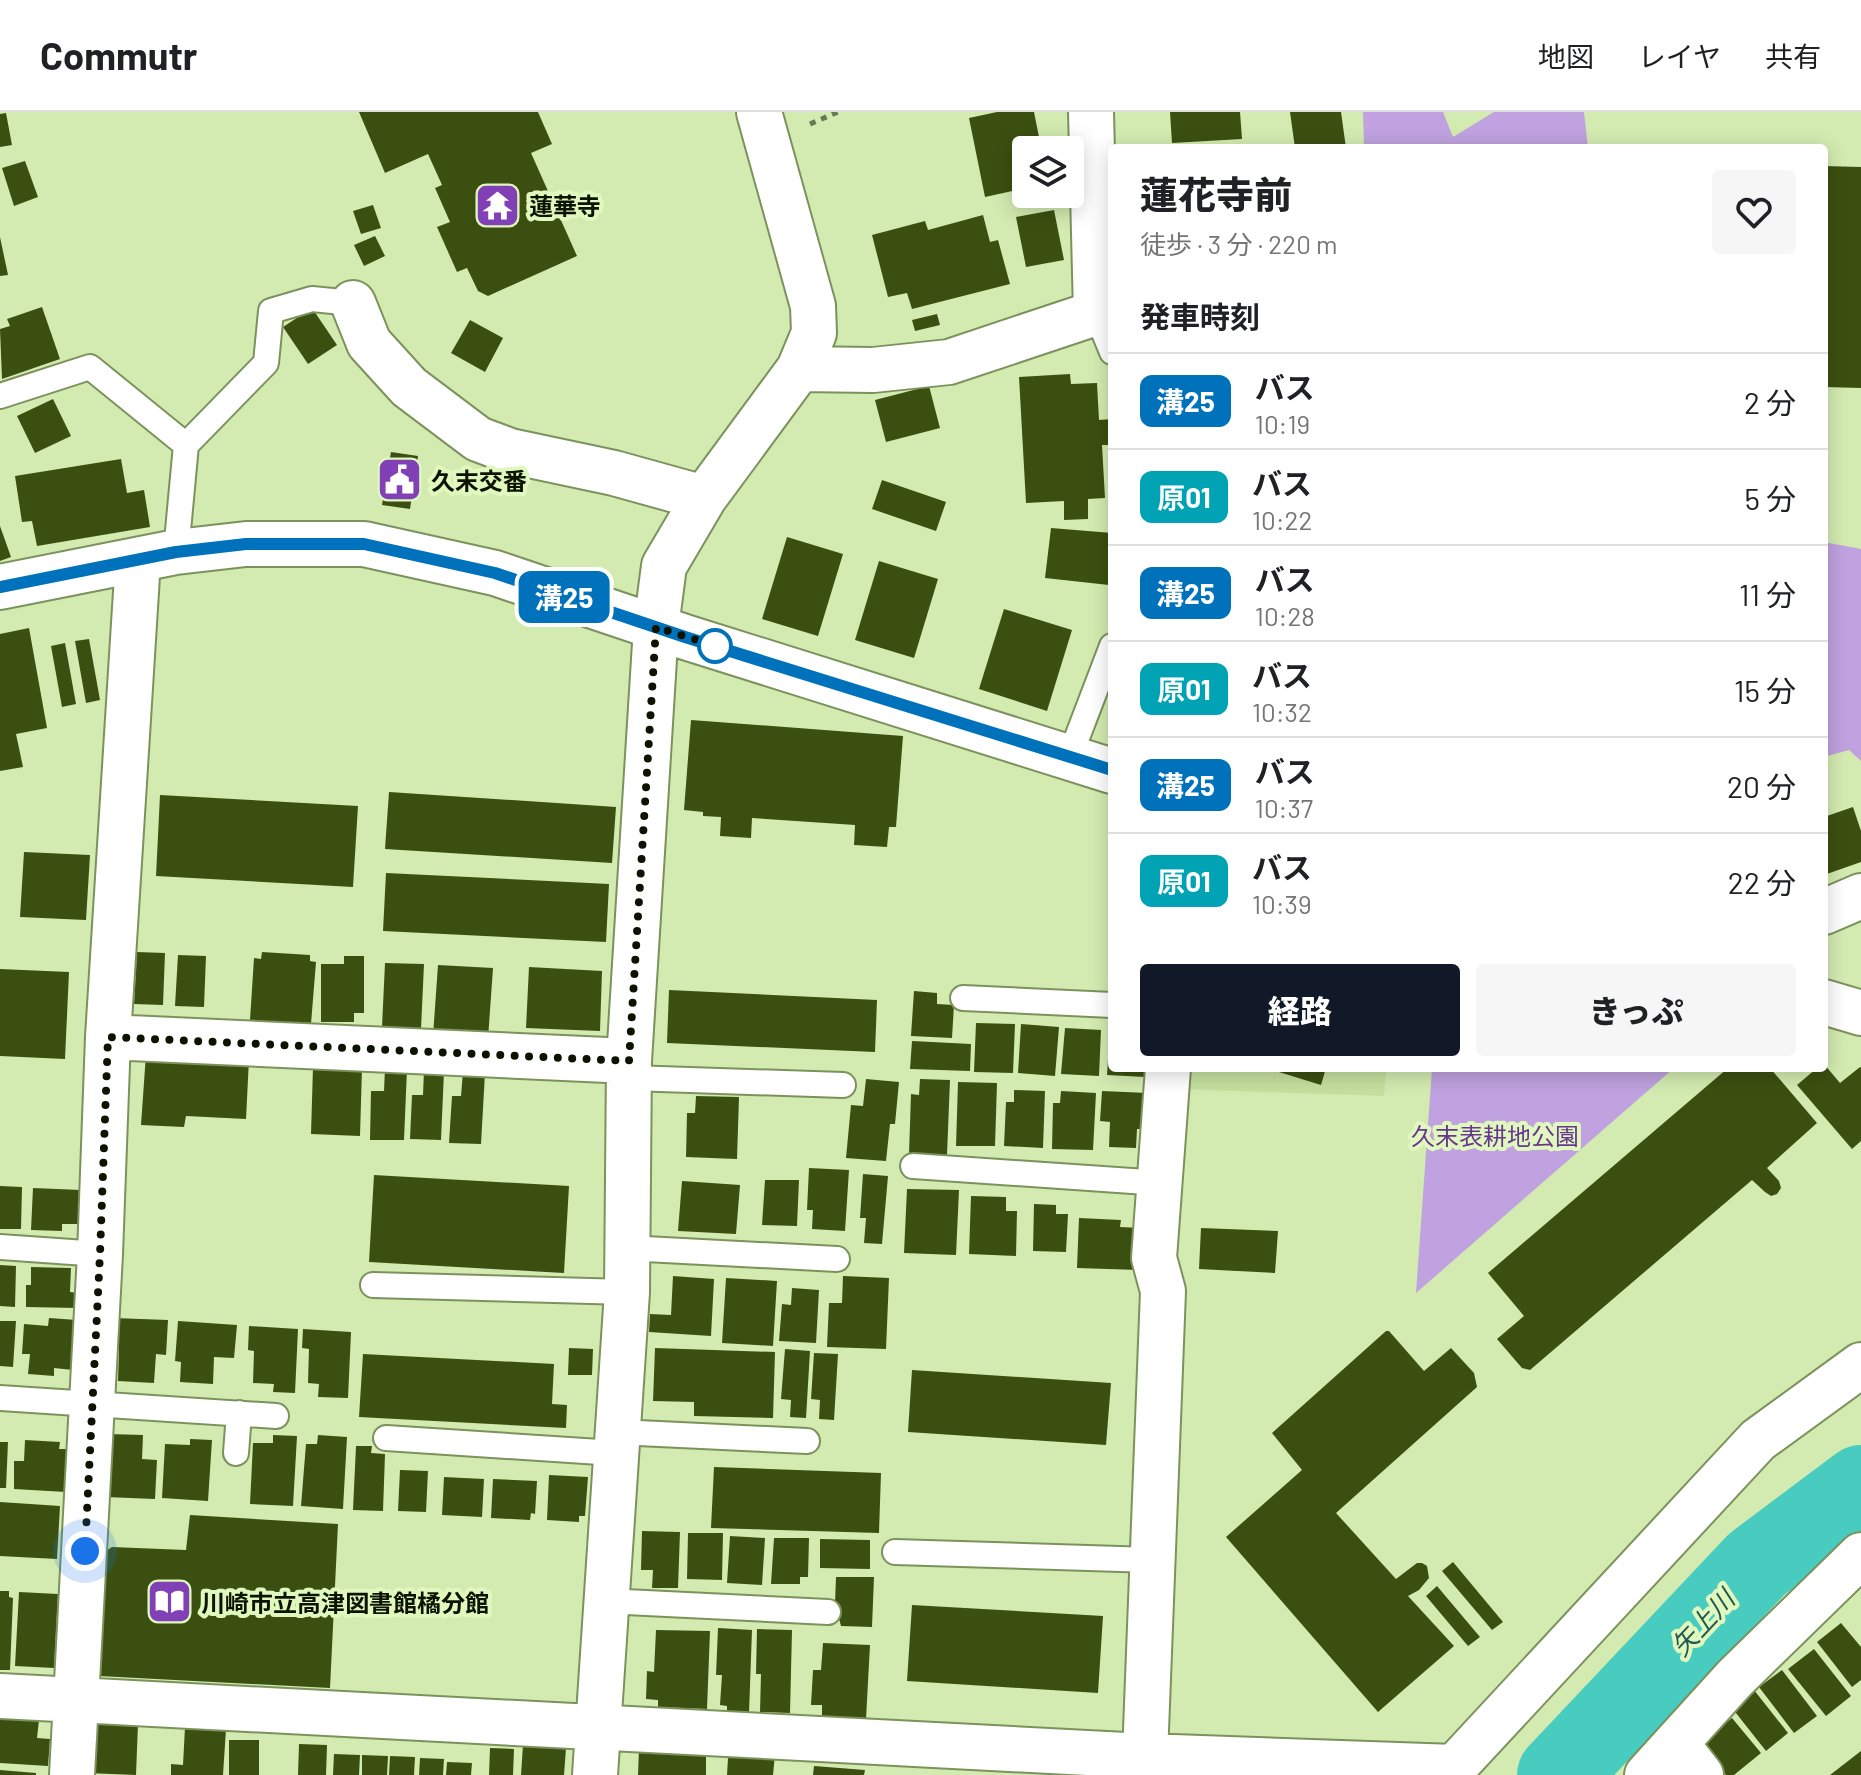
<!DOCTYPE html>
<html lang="ja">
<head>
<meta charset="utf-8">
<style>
	:root { --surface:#fff; --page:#f6f6f6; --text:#202124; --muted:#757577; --line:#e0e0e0; --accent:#111827 }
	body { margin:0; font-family:Barlow,"Noto Sans JP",sans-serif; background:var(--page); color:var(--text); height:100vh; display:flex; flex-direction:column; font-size:30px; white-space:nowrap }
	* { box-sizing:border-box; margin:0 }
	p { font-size:26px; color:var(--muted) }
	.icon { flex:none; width:44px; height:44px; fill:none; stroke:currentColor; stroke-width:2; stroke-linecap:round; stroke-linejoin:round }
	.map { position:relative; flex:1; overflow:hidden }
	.details { position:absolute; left:1108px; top:32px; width:720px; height:928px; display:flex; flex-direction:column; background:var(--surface); border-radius:8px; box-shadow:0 4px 20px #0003 }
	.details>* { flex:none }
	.badge { padding:0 16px; border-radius:12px; font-size:28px; line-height:52px }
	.tools { position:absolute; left:1012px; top:24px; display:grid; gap:16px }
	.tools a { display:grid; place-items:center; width:72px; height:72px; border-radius:8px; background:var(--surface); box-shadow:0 4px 20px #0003; font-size:40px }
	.you { position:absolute; width:40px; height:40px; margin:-20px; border:6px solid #fff; border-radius:50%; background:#1a73e8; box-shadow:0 0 0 12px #1a73e833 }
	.map>.badge { position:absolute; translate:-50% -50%; box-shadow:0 0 0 4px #fff }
	h2 { padding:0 32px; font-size:30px; line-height:72px }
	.round { display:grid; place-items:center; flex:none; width:84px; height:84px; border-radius:8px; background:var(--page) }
	.head { display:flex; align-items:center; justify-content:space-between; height:136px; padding:0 32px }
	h1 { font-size:38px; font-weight:800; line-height:60px }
	.action { display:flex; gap:16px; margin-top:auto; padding:16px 32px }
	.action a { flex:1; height:92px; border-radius:8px; background:var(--accent); color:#fff; font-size:32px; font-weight:800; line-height:92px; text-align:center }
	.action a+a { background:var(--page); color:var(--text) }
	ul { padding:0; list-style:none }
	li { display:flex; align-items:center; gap:24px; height:96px; padding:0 32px; border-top:2px solid var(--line) }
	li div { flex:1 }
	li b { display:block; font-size:30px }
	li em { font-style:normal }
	li .badge { min-width:88px; font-weight:700; text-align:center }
	header { display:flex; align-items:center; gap:48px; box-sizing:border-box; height:112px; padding:0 40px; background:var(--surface); border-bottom:2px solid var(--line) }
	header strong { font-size:38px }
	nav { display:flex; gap:44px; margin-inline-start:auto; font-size:28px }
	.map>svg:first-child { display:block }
	.built { fill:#c5e09f }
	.green { fill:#bfa2df }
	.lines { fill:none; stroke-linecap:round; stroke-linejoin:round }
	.river { stroke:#48ccc0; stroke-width:82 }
	.building { fill:#3b5010 }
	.lane-casing { stroke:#7c925c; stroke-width:28 }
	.street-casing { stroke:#7c925c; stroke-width:48 }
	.path { stroke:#687853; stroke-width:5; stroke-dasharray:6 6; stroke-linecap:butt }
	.lane { stroke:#fff; stroke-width:24 }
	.street { stroke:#fff; stroke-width:44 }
	.line-casing { stroke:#fff; stroke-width:18 }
	.line { stroke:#0072bc; stroke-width:12 }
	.walk { stroke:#0c1401; stroke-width:8; stroke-dasharray:0 14.4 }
	.stop-dot { fill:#fff; stroke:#0072bc; stroke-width:4 }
	.labels { text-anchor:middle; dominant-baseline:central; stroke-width:8; stroke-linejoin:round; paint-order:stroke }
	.poi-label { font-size:24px; font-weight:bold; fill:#0c1401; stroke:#e0f8be; text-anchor:start }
	.park-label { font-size:24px; fill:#67368f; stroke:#e0f8be }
	.water-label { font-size:26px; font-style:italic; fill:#215852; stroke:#e0f8be }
</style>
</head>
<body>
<header>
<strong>Commutr</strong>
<nav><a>地図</a><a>レイヤ</a><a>共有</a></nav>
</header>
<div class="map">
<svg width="1861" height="1663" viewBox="0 0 1861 1663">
	<rect width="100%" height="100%" fill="#d3ebb1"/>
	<!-- built -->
	<path class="built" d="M1179,956H1386L1384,984L1178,977Z"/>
	<!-- green -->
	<path class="green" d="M1363,0H1443L1453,25L1494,0H1584L1588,36H1364Z
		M1824,430L1861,437V649L1849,638L1824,645Z
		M1432,956H1674L1416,1181Z"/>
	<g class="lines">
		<!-- river -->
		<path class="river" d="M1558,1663L1757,1452L1861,1374"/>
	</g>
	<!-- building -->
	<path class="building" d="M359,0H538L552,32L531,41L577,144L488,184L478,179L467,156L457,160L437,115L450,110L435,76L442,73L428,42L385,61Z
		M997,0H1034L1041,35L1025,38L1026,76L985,85L969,6Z
		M1170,0H1240L1242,27L1172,31Z
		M1290,0H1341L1346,36H1295Z
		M6,1L12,33L0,35V2Z
		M25,49L38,85L14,94L2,56Z
		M1824,54L1861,55V276L1824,275Z
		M373,93L381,116L361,122L353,99Z
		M1054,98L1064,148L1026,155L1016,105Z
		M983,103L990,130L998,128L1010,172L912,197L907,181L888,185L872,123L925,109L928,118Z
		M375,124L385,144L364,154L354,133Z
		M0,125L8,163L0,164Z
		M42,195L60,247L2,267L0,217L10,214L7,207Z
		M312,196L337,233L308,252L283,215Z
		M937,202L940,213L915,219L912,208Z
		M470,208L503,226L485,260L451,241Z
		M1070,262L1071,272L1097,271L1099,308L1112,307V333H1102L1105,386L1088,387V407L1064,408V389L1026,391L1019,265Z
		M929,274L940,316L886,330L875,288Z
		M53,287L71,324L35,341L17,304Z
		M391,340L418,344L410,397L382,393Z
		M121,347L127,381L144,378L150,415L37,434L32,409L22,410L15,364Z
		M882,368L946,390L936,419L872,397Z
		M0,414L11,445L0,449Z
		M1051,416L1112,421L1109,473L1045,466Z
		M787,425L843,442L818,524L762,507Z
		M879,449L938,467L914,546L855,528Z
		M1004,497L1072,518L1047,599L979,577Z
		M29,516L47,616L16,622L23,655L0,659V522Z
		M89,527L100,588L86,591L75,529Z
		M65,531L76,592L62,595L51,534Z
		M691,608L903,624L896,715H889L887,735L854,733L855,713L752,706L751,726L720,724L721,705L703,704V700L684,698Z
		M389,680L616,695L612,751L385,737Z
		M160,683L358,694L353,775L156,764Z
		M1853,695L1861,719V750L1824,763V705Z
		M24,740L90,743L86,808L20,805Z
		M386,761L609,772L606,830L383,819Z
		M137,840L165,841L163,893L134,892Z
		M262,840L310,843V849L316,850L311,912L250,908L254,846L261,847Z
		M178,843L206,844L204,895L175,894Z
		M344,844H364V901H354V910H321V852H344Z
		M385,851L424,852L421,917L382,915Z
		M438,853L493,856L488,927L433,924Z
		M529,855L602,859L600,919L526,916Z
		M0,857L69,860L65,947L0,944Z
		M669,878L877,888L875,940L667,931Z
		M914,879L937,881V892L954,893L952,926L911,924Z
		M976,911L1015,912L1013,961L974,960Z
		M1021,912L1059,915L1055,964L1018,961Z
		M1065,916L1101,918L1099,964L1061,962Z
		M1110,916H1112V956H1145V965L1107,963Z
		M912,929L971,932L970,959L910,957Z
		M146,942L249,947L246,1007L186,1004L184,1015L141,1013Z
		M1824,952L1840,971L1860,955L1861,956V1029L1852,1037L1797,973L1817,956H1824Z
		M313,955L362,956L360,1024L311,1022Z
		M385,956L407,957L404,1028H370L371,979H384Z
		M1266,956H1326L1321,973Z
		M1728,956H1770L1817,1011L1767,1056L1779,1069L1781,1076L1777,1082L1771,1084L1765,1080L1752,1068L1530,1258L1522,1256L1497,1227L1524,1204L1488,1161Z
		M424,958L444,959L441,1028L410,1027L412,983H423Z
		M463,959L485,961L481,1032L449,1031L452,984H461Z
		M866,967L899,970L895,1012H890L886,1049L846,1046L851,993L863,994Z
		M920,967L950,968L947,1043L909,1042L911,982L919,983Z
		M958,970L997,971L995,1034H956Z
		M1014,978L1045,979L1043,1036L1004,1034L1006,990H1014Z
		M1061,979L1096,981L1093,1038L1052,1037L1053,991H1060Z
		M1102,979L1148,981L1146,1017H1137L1136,1036L1109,1035L1110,1010L1100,1009Z
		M696,984L739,985L737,1047L686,1045L687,1001H695Z
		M809,1056L849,1058L845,1119L812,1117L813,1098H807Z
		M863,1062L888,1064L882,1132L864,1131L866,1106H860Z
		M374,1063L569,1074L564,1161L369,1150Z
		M765,1068H799L797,1114L762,1113Z
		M682,1069L740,1073L736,1122L678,1119Z
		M0,1074L22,1075L21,1117H0Z
		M33,1076L81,1078V1112H62V1119L31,1118Z
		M907,1077L959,1078L956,1143L904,1141Z
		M971,1084L1006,1085V1099H1017L1016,1144L969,1142Z
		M1034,1092L1056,1093V1102H1068L1066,1140L1033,1139Z
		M1079,1106L1121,1108L1120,1115L1141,1116L1139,1158L1077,1156Z
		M1201,1116L1278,1119L1275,1161L1199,1157Z
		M0,1153L16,1154L15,1195L0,1194Z
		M31,1155L71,1156L70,1180L79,1181L78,1196L26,1195V1173H31Z
		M673,1164L714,1167L711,1224L649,1220L650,1202L671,1203Z
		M843,1164L889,1166L886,1237L827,1235L829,1191H842Z
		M726,1166L777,1169L773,1234L722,1231Z
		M792,1176L819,1178L816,1231L779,1229L782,1192L791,1193Z
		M49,1206L77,1208L73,1258L54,1256V1264L28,1262L30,1242H22L24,1212L48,1214Z
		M114,1206L168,1208L166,1243L156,1242L154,1271L118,1269L119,1237H112Z
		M0,1209H16L13,1255L0,1254Z
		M178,1209L237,1213L234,1246L214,1245L213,1272L180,1270L181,1250L175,1249Z
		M249,1214L298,1217L295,1281L273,1280L274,1272L253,1271L254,1239L248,1238Z
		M303,1217L351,1220L348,1286L318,1285L319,1272L308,1271L309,1237L302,1236Z
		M1386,1219H1389L1424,1259L1451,1236L1474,1261L1477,1275L1336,1401L1396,1467L1417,1451H1422L1427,1454L1429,1466L1419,1478L1408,1484L1454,1534L1378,1600L1226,1425L1302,1358L1272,1321Z
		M569,1236L593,1237L592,1263H568Z
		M655,1236L775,1240L773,1306L694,1304V1290L653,1289Z
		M785,1237L810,1239L806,1306L790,1305L791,1288L781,1287Z
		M814,1241L838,1242L834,1308L819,1307L820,1288L811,1287Z
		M363,1242L554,1252L552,1292L567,1293L566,1316L359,1305Z
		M912,1258L1111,1271L1106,1333L908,1320Z
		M108,1322L143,1323L142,1347L157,1348L155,1387L105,1385Z
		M273,1323L297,1324L293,1394L250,1392L253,1331H273Z
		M318,1323L347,1325L343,1397L301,1394L306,1332H317Z
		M190,1327L212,1328L208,1389L162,1386L165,1332L190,1333Z
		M25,1328L60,1330L59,1337H68L66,1380L14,1377V1349H24Z
		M0,1330H8L6,1376H0Z
		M356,1334H372L371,1341L385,1342L383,1399L353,1398Z
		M714,1355L881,1361L879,1421L711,1416Z
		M400,1358L428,1359L426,1400L398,1399Z
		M549,1363L588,1365L585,1404H579V1410L547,1408Z
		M444,1365L484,1367L482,1405L442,1403Z
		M493,1367L537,1369L535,1402L531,1401L530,1408L491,1406Z
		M0,1390L60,1394L57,1447L0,1444Z
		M190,1403L338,1412L330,1576L99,1564L106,1439L112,1435L186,1438Z
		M642,1419L680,1420L678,1476H652L653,1458H641Z
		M688,1421H723L722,1468L687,1467Z
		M730,1424L765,1426L762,1473L727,1471Z
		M774,1426H809L808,1465H800V1472H771Z
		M820,1427L870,1428V1457L820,1456Z
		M1453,1450L1503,1510L1492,1518L1442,1459Z
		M836,1465H874L872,1515L841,1514L835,1492Z
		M1437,1474L1480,1525L1468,1534L1426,1484Z
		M0,1479H9V1485L13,1486L10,1558H0Z
		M19,1480L58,1482L54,1556L15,1554Z
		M912,1493L1103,1504L1098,1581L907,1569Z
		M1841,1511L1861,1535V1568L1852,1575L1817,1530Z
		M718,1516L752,1518L749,1601L727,1600V1594L720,1593L722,1563H716Z
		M757,1517L792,1518L790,1601L760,1600L761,1562H756Z
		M656,1518L710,1519L707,1597L658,1595V1588L646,1587L647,1559L654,1560Z
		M823,1531L870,1533L866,1607L822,1604V1593H811L813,1558H821Z
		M1814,1537L1851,1584L1826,1604L1788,1557Z
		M1782,1558L1817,1604L1794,1621L1759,1575Z
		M1754,1578L1788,1621L1766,1639L1732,1596Z
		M0,1606L39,1608L37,1626L50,1627L48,1654L0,1651Z
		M1732,1606L1761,1641L1734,1663H1726L1701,1631Z
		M98,1610L138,1612L136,1663L87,1661L89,1625L97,1626Z
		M185,1615L226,1617L223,1663H171V1652L183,1653Z
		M229,1628H259V1663H229Z
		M299,1632L327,1633L326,1663H298Z
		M523,1633L566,1636L564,1663H521Z
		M490,1636L514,1637L513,1663H489Z
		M639,1637L706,1640V1663H638Z
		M739,1639L775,1642L773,1663H727L728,1646H738Z
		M1861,1639V1663H1830Z
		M334,1642L360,1643L359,1663H333Z
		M362,1643L388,1644L387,1663H362Z
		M390,1644L415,1645L414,1663H389Z
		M420,1646L444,1647L443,1663H419Z
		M447,1650L472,1651L471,1663H446Z
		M814,1654L865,1658L864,1663H813Z
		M0,1658L36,1661V1663H0Z"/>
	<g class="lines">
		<defs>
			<path id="lane" d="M1096,201L1112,240
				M0,284L90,255L186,333
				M176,440L186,333L266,251L271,199L312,187L353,191
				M1070,644L1112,534
				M963,886L1112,893
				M630,966L843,973
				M913,1054L1161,1071
				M0,1135L100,1142
				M626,1136L837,1147
				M373,1173L627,1180
				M0,1286L276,1304
				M617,1320L807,1329
				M386,1326L615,1341
				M236,1341L239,1301
				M895,1440L1152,1448
				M605,1489L828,1500"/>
			<path id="street" d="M353,191L369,231L409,275L478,327L510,339L614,361L704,386
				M799,257L873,258L949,250L1096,201L1091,0
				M0,475L176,440L246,432H364L495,461L685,525L1112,659
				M1824,800L1861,784
				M1824,890L1861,901
				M108,925L629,949
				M0,1584L1145,1644L1455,1655
				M1676,1631L1701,1663
				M1145,1644L1163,1179L1154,1146L1168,956
				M72,1663L100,1142L108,925L138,448
				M595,1663L627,1180L629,949L656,515L664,454L704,386L799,257L814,221L813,194L759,0
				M1447,1663L1758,1328L1861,1253
				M1647,1663L1735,1566L1861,1443"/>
		</defs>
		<!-- lane casing -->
		<use href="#lane" class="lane-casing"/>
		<!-- street casing -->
		<use href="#street" class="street-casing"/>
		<!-- path -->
		<path class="path" d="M810,12L838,0"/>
		<!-- lane -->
		<use href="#lane" class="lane"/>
		<!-- street -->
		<use href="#street" class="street"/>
	</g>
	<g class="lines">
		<defs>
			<path id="line" d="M0,475L176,440L246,432H364L495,461L685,525L1112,658"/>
		</defs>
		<!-- line casing -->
		<use href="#line" class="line-casing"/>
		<!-- line -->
		<use href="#line" class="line"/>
		<!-- walk -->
		<path class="walk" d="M85,1439L100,1142L108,925L629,949L656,515L715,534"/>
	</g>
	<!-- icons -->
	<defs>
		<symbol id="temple-square" viewBox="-11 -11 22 22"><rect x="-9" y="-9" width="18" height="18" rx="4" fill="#8140b5" stroke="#e0f8be"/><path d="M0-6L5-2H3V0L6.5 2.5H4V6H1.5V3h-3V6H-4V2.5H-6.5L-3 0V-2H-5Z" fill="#fff"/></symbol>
		<symbol id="civic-square" viewBox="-11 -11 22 22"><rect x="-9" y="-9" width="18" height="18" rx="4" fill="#8140b5" stroke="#e0f8be"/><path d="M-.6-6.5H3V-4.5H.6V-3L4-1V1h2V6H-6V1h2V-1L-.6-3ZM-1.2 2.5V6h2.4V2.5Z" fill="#fff"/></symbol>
		<symbol id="library-square" viewBox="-11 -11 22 22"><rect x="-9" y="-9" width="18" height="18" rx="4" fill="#8140b5" stroke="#e0f8be"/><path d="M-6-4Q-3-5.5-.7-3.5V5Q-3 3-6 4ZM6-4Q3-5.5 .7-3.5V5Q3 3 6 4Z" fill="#fff"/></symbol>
	</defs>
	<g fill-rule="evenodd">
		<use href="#temple-square" x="472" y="68" width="51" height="51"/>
		<use href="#civic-square" x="374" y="342" width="51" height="51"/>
		<use href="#library-square" x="144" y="1464" width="51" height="51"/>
	</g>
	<!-- markers -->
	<circle class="stop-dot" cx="715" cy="534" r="16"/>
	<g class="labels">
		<!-- poi labels -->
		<g class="poi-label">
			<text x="529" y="93">蓮華寺</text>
			<text x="431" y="368">久末交番</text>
			<text x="201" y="1490">川崎市立高津図書館橘分館</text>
		</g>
		<!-- park labels -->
		<g class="park-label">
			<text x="1495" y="1023">久末表耕地公園</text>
		</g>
		<!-- water labels -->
		<g class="water-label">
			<text transform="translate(1702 1510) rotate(-47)">矢上川</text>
		</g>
	</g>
</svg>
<div class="tools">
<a><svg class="icon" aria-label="layers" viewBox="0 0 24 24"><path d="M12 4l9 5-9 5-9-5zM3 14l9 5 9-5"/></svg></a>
</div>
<div class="you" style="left:85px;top:1439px"></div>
<b class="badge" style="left:564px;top:485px;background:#0072bc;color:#fff">溝25</b>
<section class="details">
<div class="head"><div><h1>蓮花寺前</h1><p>徒歩 · 3 分 · 220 m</p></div><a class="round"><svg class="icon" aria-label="heart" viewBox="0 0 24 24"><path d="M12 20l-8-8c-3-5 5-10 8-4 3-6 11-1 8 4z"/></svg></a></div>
<h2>発車時刻</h2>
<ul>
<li><span class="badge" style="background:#0072bc;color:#fff">溝25</span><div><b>バス</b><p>10:19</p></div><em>2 分</em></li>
<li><span class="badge" style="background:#00a3b4;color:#fff">原01</span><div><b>バス</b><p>10:22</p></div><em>5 分</em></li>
<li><span class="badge" style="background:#0072bc;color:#fff">溝25</span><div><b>バス</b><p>10:28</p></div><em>11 分</em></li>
<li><span class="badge" style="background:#00a3b4;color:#fff">原01</span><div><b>バス</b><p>10:32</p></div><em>15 分</em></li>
<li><span class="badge" style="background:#0072bc;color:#fff">溝25</span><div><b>バス</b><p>10:37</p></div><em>20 分</em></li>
<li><span class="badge" style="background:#00a3b4;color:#fff">原01</span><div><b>バス</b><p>10:39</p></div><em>22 分</em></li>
</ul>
<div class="action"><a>経路</a><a>きっぷ</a></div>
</section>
</div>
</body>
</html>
